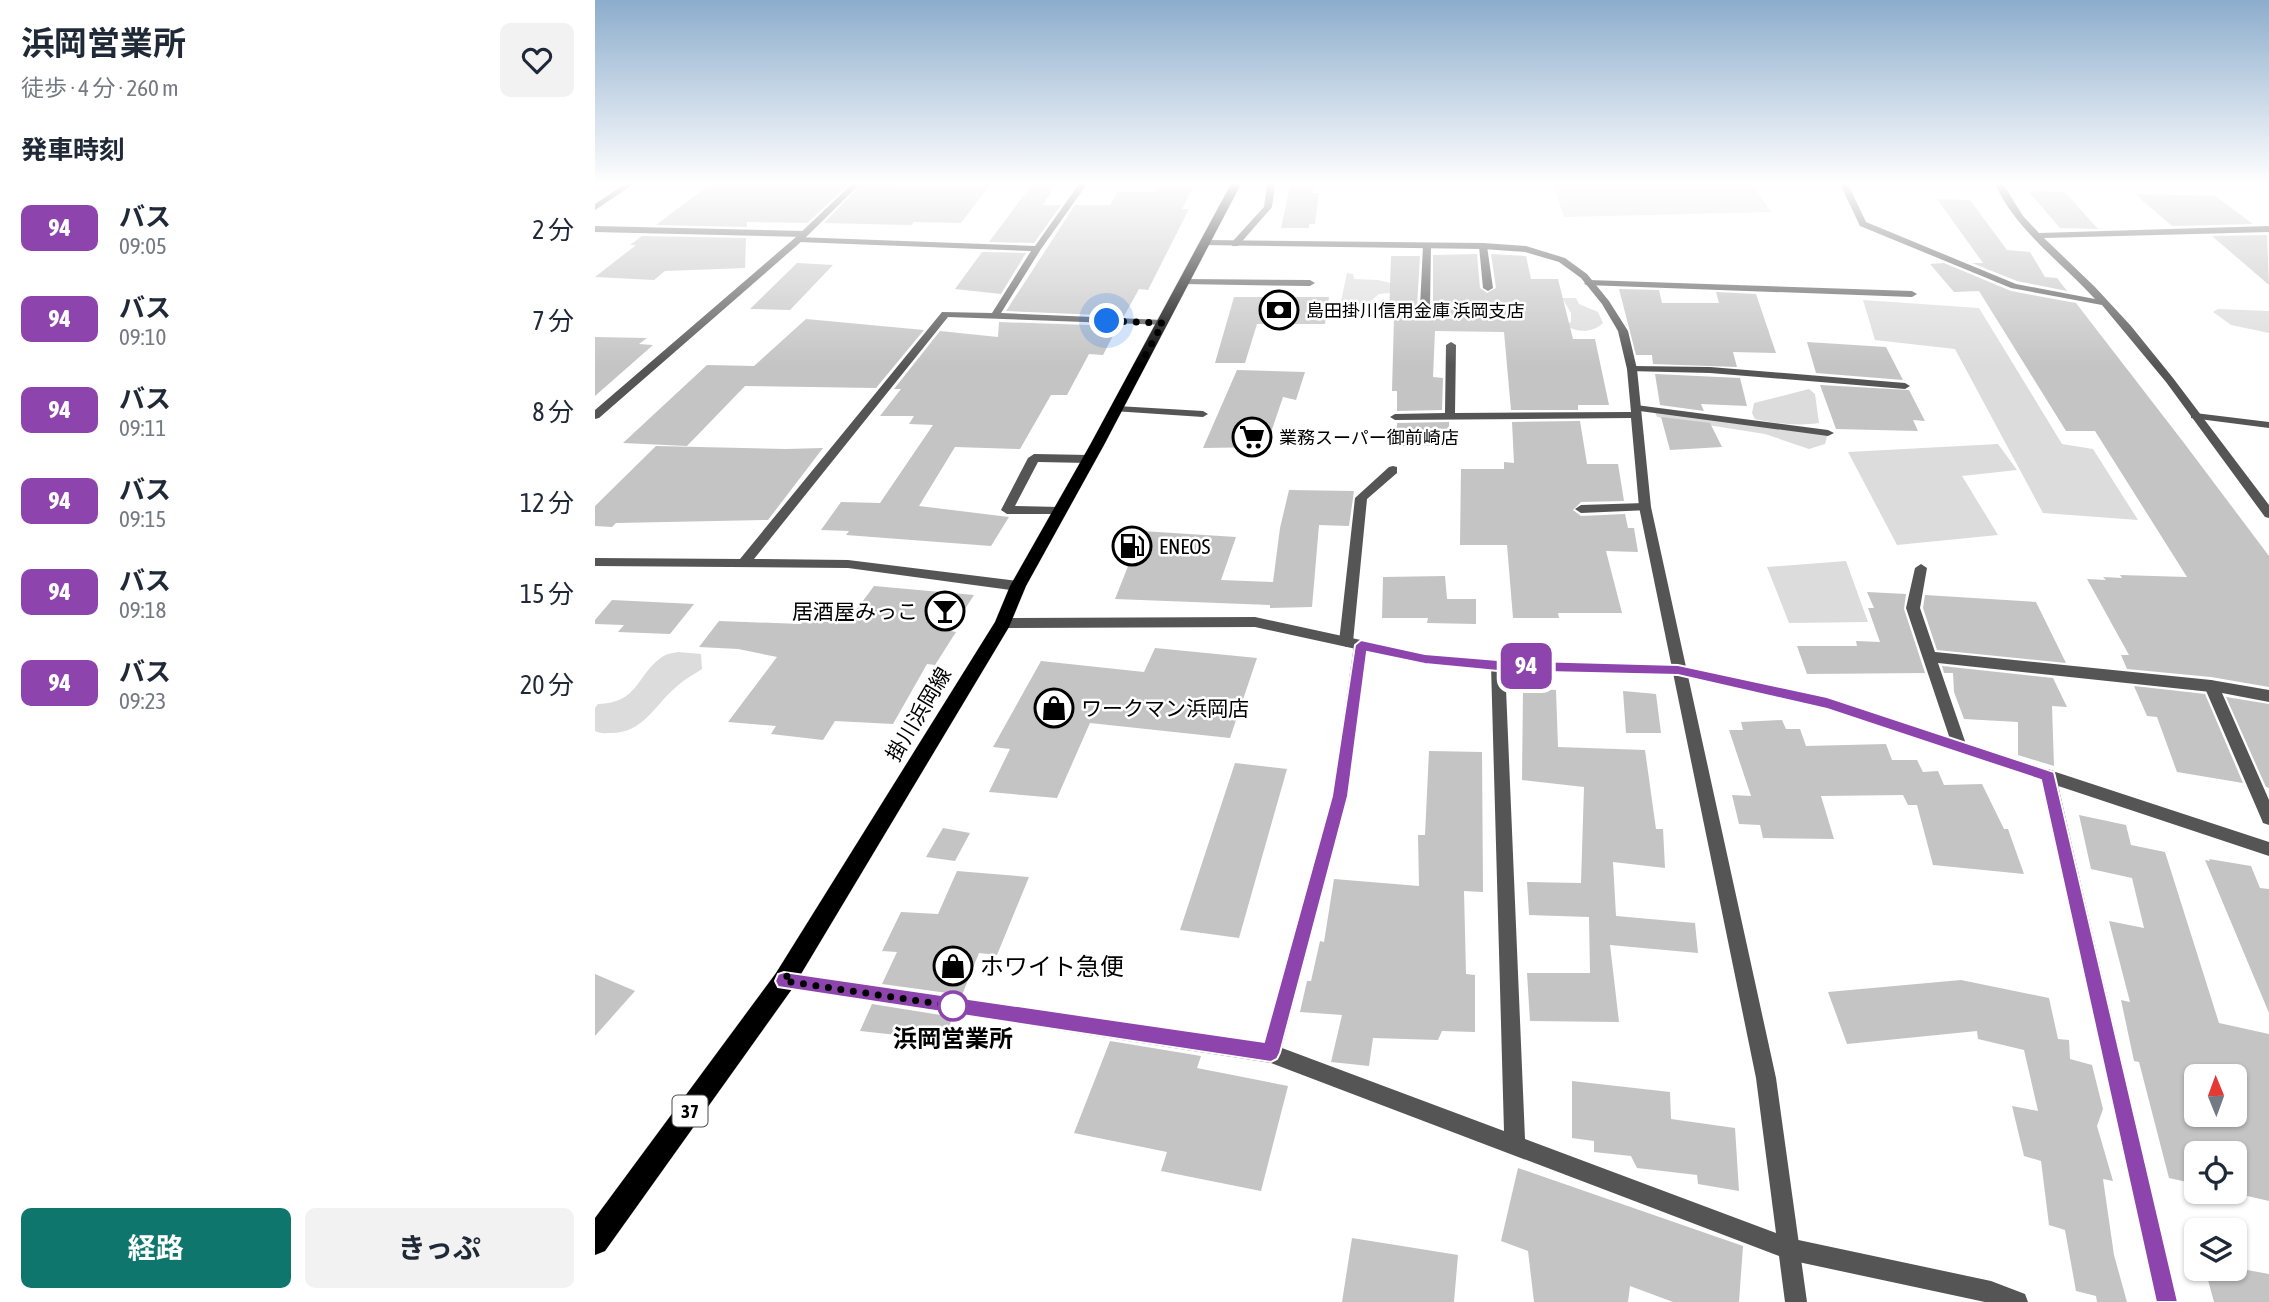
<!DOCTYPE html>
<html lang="ja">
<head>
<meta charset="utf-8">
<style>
	:root { --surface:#fff; --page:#f2f2f3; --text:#1f2937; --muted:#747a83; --accent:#0f766e }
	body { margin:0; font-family:"Asap Condensed","Noto Sans JP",sans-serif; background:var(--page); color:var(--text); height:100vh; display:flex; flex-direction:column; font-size:26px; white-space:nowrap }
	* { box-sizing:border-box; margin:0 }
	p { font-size:23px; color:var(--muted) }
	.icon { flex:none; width:38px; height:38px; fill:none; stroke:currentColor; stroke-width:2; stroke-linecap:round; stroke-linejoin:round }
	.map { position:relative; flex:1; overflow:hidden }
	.panel { display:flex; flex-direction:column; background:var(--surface); width:595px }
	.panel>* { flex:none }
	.badge { padding:0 14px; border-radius:10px; font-size:24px; line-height:46px }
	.needle { width:46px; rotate:359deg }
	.fabs { position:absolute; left:1589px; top:1064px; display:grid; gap:14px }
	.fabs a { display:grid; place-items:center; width:63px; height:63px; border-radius:10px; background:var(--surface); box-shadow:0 2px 5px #0004; font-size:35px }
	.you { position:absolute; width:35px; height:35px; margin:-18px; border:5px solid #fff; border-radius:50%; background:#1a73e8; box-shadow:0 0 0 10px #1a73e833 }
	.map>.badge { position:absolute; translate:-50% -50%; box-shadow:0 0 0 4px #fff }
	h2 { padding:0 21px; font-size:26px; line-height:63px }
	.round { display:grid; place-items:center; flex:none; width:74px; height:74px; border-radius:10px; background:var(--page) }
	.head { display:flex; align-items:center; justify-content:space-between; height:119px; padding:0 21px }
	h1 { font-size:33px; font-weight:700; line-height:52px }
	.action { display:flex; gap:14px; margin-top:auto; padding:14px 21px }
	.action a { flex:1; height:80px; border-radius:10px; background:var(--accent); color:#fff; font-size:28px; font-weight:700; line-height:80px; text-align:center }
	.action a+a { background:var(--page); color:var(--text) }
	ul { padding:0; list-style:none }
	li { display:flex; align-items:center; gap:21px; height:91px; padding:0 21px }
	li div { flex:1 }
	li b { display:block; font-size:26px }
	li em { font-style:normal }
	li .badge { min-width:77px; font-weight:700; text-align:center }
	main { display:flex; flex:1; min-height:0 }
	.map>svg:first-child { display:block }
	.green { fill:#dcdcdc }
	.building { fill:#c4c4c4; fill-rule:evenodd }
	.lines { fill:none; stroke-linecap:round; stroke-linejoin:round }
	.primary-casing { stroke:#dbdbdb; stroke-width:1 }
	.service { fill:#555; fill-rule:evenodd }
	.minor { fill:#555; fill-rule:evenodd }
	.tertiary { fill:#555; fill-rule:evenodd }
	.primary { fill:#000; fill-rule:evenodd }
	.line { fill:#8e44ad; stroke:#fff; stroke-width:2 }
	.walk { stroke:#000; stroke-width:7; stroke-dasharray:0 12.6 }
	.stop-dot { fill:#fff; stroke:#8e44ad; stroke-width:3.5 }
	.labels { text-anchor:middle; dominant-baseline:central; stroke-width:5; stroke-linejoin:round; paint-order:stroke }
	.far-poi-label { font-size:18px; fill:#000; stroke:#fff; text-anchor:start }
	.shield { fill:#fff; stroke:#4c4c4c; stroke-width:2 }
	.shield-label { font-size:19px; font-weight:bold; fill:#000 }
	.poi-label { font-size:21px; fill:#000; stroke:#fff; text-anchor:start }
	.street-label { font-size:21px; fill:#000; stroke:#fff }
	.near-poi-label { font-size:24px; fill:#000; stroke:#fff; text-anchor:start }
	.near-stop-label { font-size:24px; font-weight:bold; fill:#000; stroke:#fff }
</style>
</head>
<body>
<main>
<section class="panel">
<div class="head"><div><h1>浜岡営業所</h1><p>徒歩 · 4 分 · 260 m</p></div><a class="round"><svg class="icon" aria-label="heart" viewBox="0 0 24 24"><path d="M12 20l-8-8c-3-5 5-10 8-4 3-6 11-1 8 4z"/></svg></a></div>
<h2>発車時刻</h2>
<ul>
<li><span class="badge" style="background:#8e44ad;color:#fff">94</span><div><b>バス</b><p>09:05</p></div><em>2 分</em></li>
<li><span class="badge" style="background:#8e44ad;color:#fff">94</span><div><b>バス</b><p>09:10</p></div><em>7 分</em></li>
<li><span class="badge" style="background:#8e44ad;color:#fff">94</span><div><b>バス</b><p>09:11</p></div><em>8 分</em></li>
<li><span class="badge" style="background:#8e44ad;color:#fff">94</span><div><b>バス</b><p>09:15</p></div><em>12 分</em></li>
<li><span class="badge" style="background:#8e44ad;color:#fff">94</span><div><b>バス</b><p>09:18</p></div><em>15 分</em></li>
<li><span class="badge" style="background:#8e44ad;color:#fff">94</span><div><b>バス</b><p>09:23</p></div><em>20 分</em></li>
</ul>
<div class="action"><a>経路</a><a>きっぷ</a></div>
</section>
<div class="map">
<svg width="1674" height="1302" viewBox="0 0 1674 1302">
	<rect width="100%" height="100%" fill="#fff"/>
	<!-- green -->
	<path class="green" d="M958,184H1157L1176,212L969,217Z
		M752,273L758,274L759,279L783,280L800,284L795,293L784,294L773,303L745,306Z
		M967,298H981L984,304L1003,312L1008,323C998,333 982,333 970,325L976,322V313Z
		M1268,300L1384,308L1467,444L1498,449L1543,520L1448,513L1360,349L1280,340Z
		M1623,309L1674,311V333L1636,325L1618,312Z
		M1214,389L1220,394L1224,423C1204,426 1181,424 1160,419L1157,413L1159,403Z
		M1060,412L1233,433L1230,444L1214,449L1170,434L1062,417Z
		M1403,444L1422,470L1367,476L1403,535L1302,545L1253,452Z
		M1251,561L1273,622L1194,623L1172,567Z
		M83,652L106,654L107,669C98,675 88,680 80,688C59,706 48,733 16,733C9,733 6,734 0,731V708L3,704C44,703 41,675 67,657C71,654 78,653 83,652Z"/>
	<!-- building -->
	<path class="building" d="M115,184H254L212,223L152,222V227L61,225Z
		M267,184L311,185H395L366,223L319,222L316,225L229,223Z
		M437,184H461L448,205H466L439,243L394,242Z
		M719,185L718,193H724L720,224H714V228H686L695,186Z
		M565,186L598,187L587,209H594L553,290L544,289L529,316L411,311L480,205H515L522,192H561Z
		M1433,191L1470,192L1503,229L1465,228Z
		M1540,194L1620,196L1658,224L1577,226Z
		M1342,199L1375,200L1412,250L1435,252L1450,277L1462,278L1472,291L1422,281L1377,263H1388Z
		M1672,235L1674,285L1617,236Z
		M47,236L151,238L150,268L70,271L59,280L0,277L41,245H35Z
		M387,252L431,253L406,294L360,289Z
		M882,254L885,288L892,293L901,288L896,254L931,256L936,279H963L978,339H1000L1014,405H983V410H916L909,332L840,331L838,377L848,378L847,410L802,411V391H797L799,317H794L796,256H825L822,307L831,312L838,307V255Z
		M202,263L238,265L195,310L155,309Z
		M1349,263L1416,291L1481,303L1589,443L1674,556V687L1616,677L1532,669L1526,655H1534L1492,579L1511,580L1508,577L1527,578L1525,575L1592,577L1500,431H1471L1384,291L1359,292L1335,264Z
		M1024,289L1064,290L1067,303H1124L1121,292L1161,294L1181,353L1138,352L1142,367L1058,364L1057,355H1041Z
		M639,297H734L730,324H662L650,363H620Z
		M211,319L329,330L281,388L150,386L92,446L28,443L112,365L159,366Z
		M404,322L523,326L508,355L494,354L472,395H456L425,449L360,447L324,506L414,517L396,546L251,535L254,531L226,530L246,502L285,503L338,425L314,424L319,416H285L306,389H299L345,331L403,337Z
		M0,337L52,338L44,344L58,345L0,396Z
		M1212,342L1291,347L1308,380L1221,373Z
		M642,370L710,372L701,400L688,397L671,447L608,448Z
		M1060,374L1145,378L1152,406L1106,404L1109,411L1065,405Z
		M1225,385L1314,390L1330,421L1318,420L1323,431L1241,429Z
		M1066,417L1115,423L1127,447L1075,450Z
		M985,421L992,464H1023L1029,501L986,502L978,510L986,516L1030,514L1033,528H1039L1043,552L1011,551L1027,613H963L964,618H918L912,545H865L866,469H909V462L919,463L917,422Z
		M854,422L855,445L801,446L802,423Z
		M61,446L191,449L228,448L173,520L21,523L17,527L0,526V506Z
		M694,490L759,491L754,526L724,525L717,607L675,608V605L520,599L547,531L641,537L626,580L678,582L685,528Z
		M850,576L852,599H881V624L832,623L833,618H787L788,577Z
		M279,586L379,595L356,631L361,632L340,665L332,664L298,724L240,721L228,740L176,734L181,726L133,722L182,657L143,649L104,647L124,621L206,624L211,617L253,621Z
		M1272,592L1311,594L1309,609L1330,673L1212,674L1202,646H1262L1261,641L1285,642L1273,608H1279Z
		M1330,595L1441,602L1471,663L1342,650L1328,608Z
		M17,600L99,604L75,634L23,632L29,625L0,624V620Z
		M560,648L662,658L635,738L495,723L462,798L394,792L415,749L398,747L446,661L549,672Z
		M1347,666L1458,678L1472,707L1457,706L1459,766L1423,755V722L1369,719L1359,692L1358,673H1349Z
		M1539,686L1610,694L1648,783L1582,772L1562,717L1552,716Z
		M928,688L961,690L963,747L1050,750L1061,829H1068L1070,868L1018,862L1021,916L1100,923L1103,953L1015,945L1024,1022L935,1021L932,973H995L994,917L934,915L932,882L986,883L989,787L927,780Z
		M1028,691L1061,694L1066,733H1031Z
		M1631,697L1674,704V788L1671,787Z
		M1187,720L1191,729H1205L1211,746L1291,744L1297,760H1322L1328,772L1343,771L1349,785L1387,784L1409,829H1413L1429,874L1338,865L1322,805H1313L1308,795L1226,796L1239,839L1168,838L1165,825L1144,824L1137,795L1156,796L1134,730H1148L1146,722Z
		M834,751L887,752L888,892L869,891L871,974L880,975V1032L847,1031L843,1040L778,1038L774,1066L736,1062L747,1015L705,1012L712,981H716L725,941L729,942L739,879L824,886L823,835H830Z
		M640,763L692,769L644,938L585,930Z
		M1484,815L1531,825L1536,845L1570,852L1624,1023L1674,1034V1201L1635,1192H1640V1153H1601V1184L1574,1178L1544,1062L1539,1061L1526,1000L1535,1002L1514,921L1549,928L1537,878L1496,869ZM1601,1076H1640V1115H1601Z
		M348,828L375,833L360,861L331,857Z
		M1614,859L1656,866L1665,888L1674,889V1013L1610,860L1615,861Z
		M362,871L434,877L402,955L384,953L367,995L287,984L302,952L287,951L306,912L343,914Z
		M0,974L40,991L0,1036Z
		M1366,980L1454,998L1463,1039L1474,1040L1475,1059L1497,1065L1508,1109L1502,1126L1518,1181L1508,1179L1519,1255L1532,1302H1502L1501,1296L1481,1291L1470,1230L1454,1225L1446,1161L1429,1156L1417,1106L1443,1111L1429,1050L1383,1039L1382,1031L1252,1044L1233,992Z
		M277,1004L358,1017L348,1040L265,1031Z
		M515,1041L606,1056L602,1068L693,1086L666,1191L566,1171L572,1152L479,1133Z
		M977,1081L1075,1092L1076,1119L1140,1128L1144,1191L1103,1184L1102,1175L1042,1168L1036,1156L999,1152V1141L977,1138Z
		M923,1168L1148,1246L1144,1302H1078L1035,1286L1033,1302H939L933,1251L906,1241Z
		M757,1238L863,1255L859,1302H747Z
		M1610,1269H1647L1674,1274V1302H1619Z"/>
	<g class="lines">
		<defs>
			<path id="primary" d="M636,184H646L509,445L431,586L414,627L197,989L10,1251L0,1255V1218L181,973L400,622L415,586L495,445Z"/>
		</defs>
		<!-- primary casing -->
		<use href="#primary" class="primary-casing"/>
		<!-- service -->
		<path class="service" d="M672,184H680L677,207L643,246H637V242L669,207Z
			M832,243L836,246L835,307L830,310L825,307L828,246Z
			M888,243L892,246L898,288L893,291L888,288L884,246Z
			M590,279L715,280L720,283L715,286L587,284L585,282Z
			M994,280L1317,291L1322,294L1317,297L991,285L989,283Z
			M1037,366L1115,367L1310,383L1315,386L1310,389L1115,373L1033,371L1032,369Z
			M1041,405L1233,430L1239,433L1233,436L1037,410V406Z
			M522,406L608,411L613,414L608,417L518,411V407Z
			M1600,413L1674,422V428L1596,418V414Z
			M439,454L494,455L500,459L494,463L443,462L420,506L465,507L469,508L471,511L469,514H412L406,510L433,458Z
			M798,466L802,467V473L772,499L758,642L751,647L744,642L760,498L794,467Z
			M1050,503L1056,507L1054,510L986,513L980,509L986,505Z
			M1326,564L1332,568L1325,608L1340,652L1616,680L1621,682L1623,686L1621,690L1616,692L1343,663L1372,747L1369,751L1364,753L1359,751L1311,608L1320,568Z
			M1194,1238L1396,1281L1430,1294L1433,1302H1390L1194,1260L1186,1257L1183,1249L1186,1241Z"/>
		<!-- minor -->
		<path class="minor" d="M30,184H39L0,210V204Z
			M484,184H492L446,249L406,313L568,320L571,321V325L353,317L159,559L253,560L423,581L428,583L430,586L428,589L423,591L253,568L0,566V558L145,559L347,312L397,313L436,251L204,242L201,241V237L440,246Z
			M1245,184H1253L1271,222L1421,284L1500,299C1466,262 1421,230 1400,184H1408L1428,216L1444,233L1674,226V232L1449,238L1500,287L1536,326L1578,378L1674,505V518L1670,517L1571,382L1507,305L1416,288L1265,226Z
			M0,226L209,231L213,234L209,237L0,232Z
			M611,240L888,243L931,246L970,258L992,274L1014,301L1033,331L1042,369L1056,507L1181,1078L1212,1302H1190L1184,1256L676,1063L183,987L180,981L183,975L189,972L669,1042L737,796L759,645L766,640L773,645L753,796L687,1048L909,1131L896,665L898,661H908L910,665L930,1139L1181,1233L1161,1078L1044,507L1036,418L800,420L795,417L800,414L850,413L851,345L856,342L861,345L860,413L1036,412L1032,369L1023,331L1007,304L986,278L964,262L930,252L888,249L608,245V241Z
			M1616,680L1674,690V702L1627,693L1674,800V825L1668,823L1666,818L1609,686L1611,682Z
			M1453,769L1459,771L1461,776L1583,1302H1561L1445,776L1447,771Z"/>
		<!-- tertiary -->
		<path class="tertiary" d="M257,184H265L207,241L4,418L0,419V410L201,237Z
			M660,617L830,654L903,660L1083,665L1232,697L1674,842V856L1232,709L1083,675L903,670L830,664L660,627L408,628L401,623L408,618Z"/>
		<!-- primary -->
		<use href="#primary" class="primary"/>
	</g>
	<!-- sky -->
	<linearGradient id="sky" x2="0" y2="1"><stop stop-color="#8cadcc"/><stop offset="0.5" stop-color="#fff"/><stop offset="1" stop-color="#fff" stop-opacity="0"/></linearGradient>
	<rect width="1674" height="366" fill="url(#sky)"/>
	<!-- line -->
	<path class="line" d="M766,640L830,654L903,660L1083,665L1232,697L1459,772L1583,1302H1561L1446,780L1232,709L1083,675L903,671L830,664L772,652L753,796L685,1053L682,1059L676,1062L183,987L180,981L183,974L189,972L669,1042L737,796L760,645Z"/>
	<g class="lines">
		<!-- walk -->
		<path class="walk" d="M358,1006L189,981L408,623L423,586L568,323L512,321"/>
	</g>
	<!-- icons -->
	<defs>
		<symbol id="bank-ring" viewBox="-11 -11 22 22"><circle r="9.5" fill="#fff" stroke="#000" stroke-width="1.5"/><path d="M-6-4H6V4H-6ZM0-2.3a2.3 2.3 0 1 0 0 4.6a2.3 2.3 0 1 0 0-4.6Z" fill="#000"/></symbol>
		<symbol id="supermarket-ring" viewBox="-11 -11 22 22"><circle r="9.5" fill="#fff" stroke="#000" stroke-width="1.5"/><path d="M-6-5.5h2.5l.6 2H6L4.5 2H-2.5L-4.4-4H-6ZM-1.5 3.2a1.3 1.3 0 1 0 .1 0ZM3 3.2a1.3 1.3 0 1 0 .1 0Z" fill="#000"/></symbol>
		<symbol id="fuel-ring" viewBox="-11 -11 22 22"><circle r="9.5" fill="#fff" stroke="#000" stroke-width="1.5"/><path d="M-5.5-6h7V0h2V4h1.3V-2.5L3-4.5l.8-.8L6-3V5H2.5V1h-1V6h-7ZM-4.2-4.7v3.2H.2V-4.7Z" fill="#000"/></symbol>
		<symbol id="bar-ring" viewBox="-11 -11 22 22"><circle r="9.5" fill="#fff" stroke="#000" stroke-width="1.5"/><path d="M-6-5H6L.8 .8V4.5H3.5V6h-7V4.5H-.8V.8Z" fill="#000"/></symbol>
		<symbol id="shop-ring" viewBox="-11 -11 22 22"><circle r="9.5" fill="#fff" stroke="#000" stroke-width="1.5"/><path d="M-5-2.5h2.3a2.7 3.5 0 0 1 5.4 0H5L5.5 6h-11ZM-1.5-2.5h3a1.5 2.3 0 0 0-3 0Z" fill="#000"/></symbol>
	</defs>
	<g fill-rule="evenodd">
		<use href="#bank-ring" x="662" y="288" width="44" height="44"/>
		<use href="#supermarket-ring" x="635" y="415" width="44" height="44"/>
		<use href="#fuel-ring" x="515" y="524" width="44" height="44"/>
		<use href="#bar-ring" x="328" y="589" width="44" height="44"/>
		<use href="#shop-ring" x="437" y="686" width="44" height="44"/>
		<use href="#shop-ring" x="336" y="944" width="44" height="44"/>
	</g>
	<!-- markers -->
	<circle class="stop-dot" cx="358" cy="1006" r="14"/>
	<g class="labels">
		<!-- far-poi labels -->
		<g class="far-poi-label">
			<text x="711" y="310">島田掛川信用金庫 浜岡支店</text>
			<text x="684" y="437">業務スーパー御前崎店</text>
		</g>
		<!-- shield labels -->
		<rect class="shield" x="77.5" y="1095.5" width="35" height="31" rx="5"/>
		<g class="shield-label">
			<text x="95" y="1111">37</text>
		</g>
		<!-- poi labels -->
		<g class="poi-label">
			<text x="564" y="546">ENEOS</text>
			<text x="323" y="611" text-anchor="end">居酒屋みっこ</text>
			<text x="486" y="708">ワークマン浜岡店</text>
		</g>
		<!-- street labels -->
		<g class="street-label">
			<text transform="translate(323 714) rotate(-59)">掛川浜岡線</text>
		</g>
		<!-- near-poi labels -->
		<g class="near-poi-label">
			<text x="385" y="966">ホワイト急便</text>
		</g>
		<!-- near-stop labels -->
		<g class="near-stop-label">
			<text x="358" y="1038">浜岡営業所</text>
		</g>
	</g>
</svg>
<div class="fabs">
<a><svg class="needle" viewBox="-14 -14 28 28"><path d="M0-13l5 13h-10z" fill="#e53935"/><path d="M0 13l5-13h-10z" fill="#747a83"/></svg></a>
<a><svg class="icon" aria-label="locate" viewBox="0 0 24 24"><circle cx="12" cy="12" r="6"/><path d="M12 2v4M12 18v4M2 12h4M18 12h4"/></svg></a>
<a><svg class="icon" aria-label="layers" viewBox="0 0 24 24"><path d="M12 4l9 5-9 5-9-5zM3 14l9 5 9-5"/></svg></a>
</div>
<div class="you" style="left:512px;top:321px"></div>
<b class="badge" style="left:931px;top:666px;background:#8e44ad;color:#fff">94</b>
</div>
</main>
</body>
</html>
